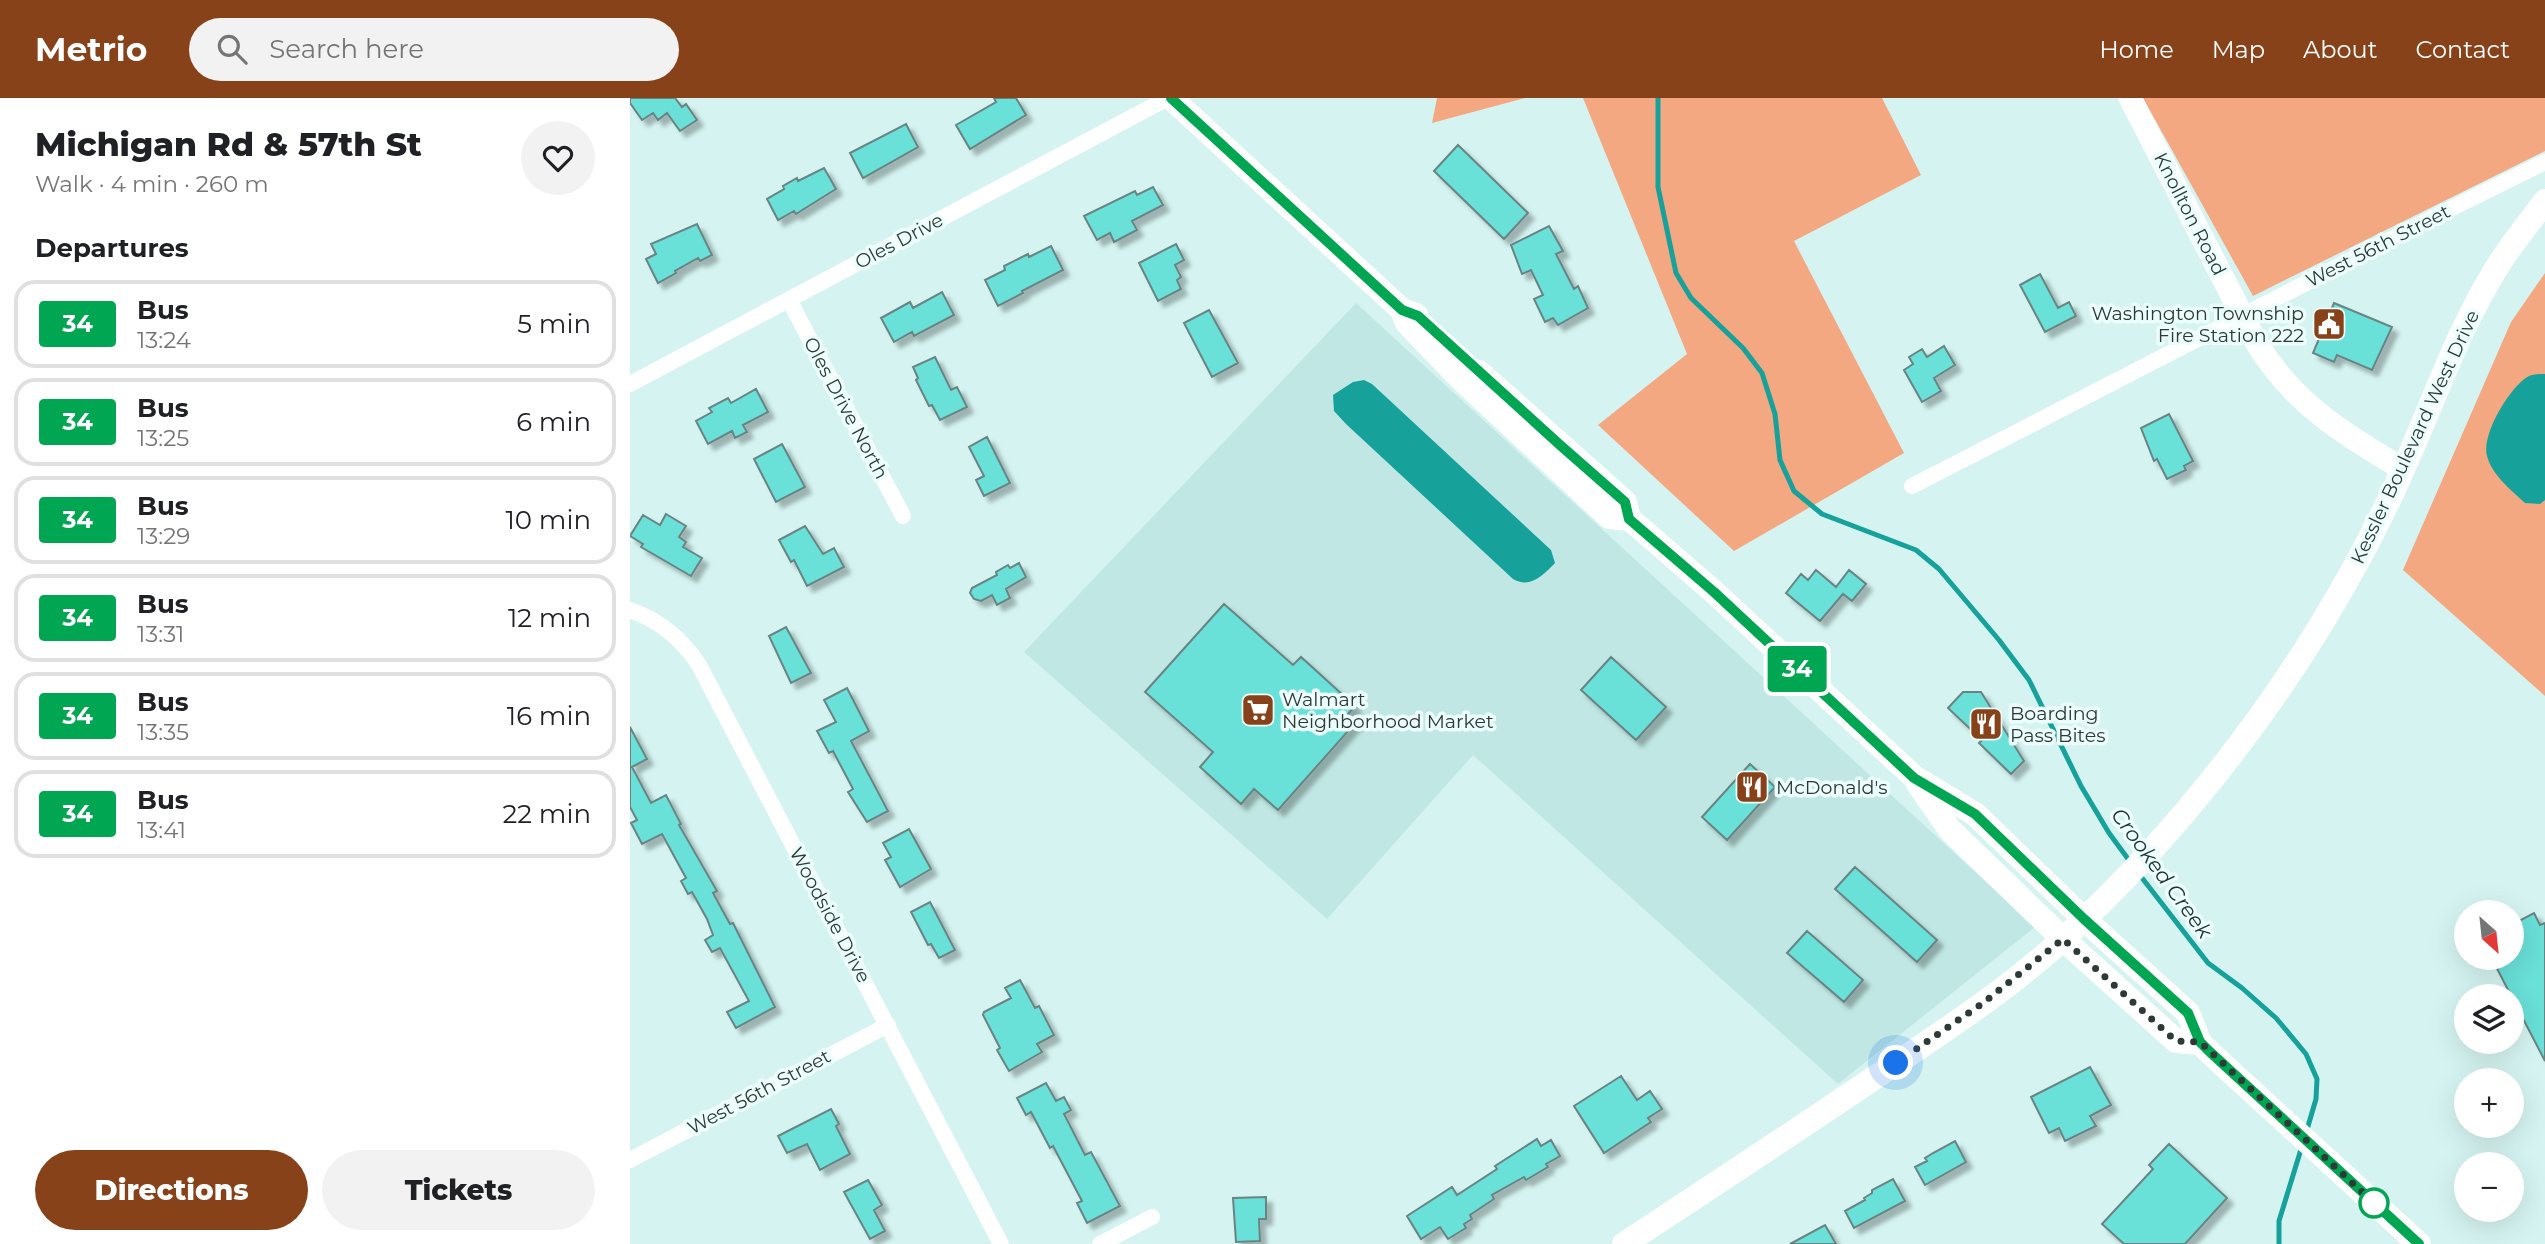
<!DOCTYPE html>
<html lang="en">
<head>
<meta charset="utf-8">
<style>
	:root { --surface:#fff; --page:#f2f2f2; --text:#202124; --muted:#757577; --line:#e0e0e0; --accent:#87421a }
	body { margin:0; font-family:Montserrat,sans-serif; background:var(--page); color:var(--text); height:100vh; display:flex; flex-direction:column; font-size:26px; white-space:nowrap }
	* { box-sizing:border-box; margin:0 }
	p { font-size:23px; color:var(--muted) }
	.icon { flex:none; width:38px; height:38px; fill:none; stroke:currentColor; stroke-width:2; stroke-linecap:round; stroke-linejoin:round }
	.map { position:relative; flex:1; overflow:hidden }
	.panel { display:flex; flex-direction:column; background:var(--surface); width:630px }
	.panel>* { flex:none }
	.badge { padding:0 14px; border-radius:5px; font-size:24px; line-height:46px }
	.needle { width:46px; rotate:153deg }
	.controls { position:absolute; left:1824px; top:802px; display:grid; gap:14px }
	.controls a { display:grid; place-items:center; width:70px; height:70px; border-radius:50%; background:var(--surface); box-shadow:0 7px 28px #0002; font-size:35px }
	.you { position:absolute; width:35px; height:35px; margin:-18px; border:5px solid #fff; border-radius:50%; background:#1a73e8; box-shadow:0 0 0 10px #1a73e833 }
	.map>.badge { position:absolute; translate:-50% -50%; box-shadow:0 0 0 4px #fff }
	h2 { padding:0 35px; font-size:26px; line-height:63px }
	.round { display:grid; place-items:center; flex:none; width:74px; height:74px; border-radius:37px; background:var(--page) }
	.head { display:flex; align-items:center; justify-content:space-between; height:119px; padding:0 35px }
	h1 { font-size:33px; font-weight:800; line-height:52px }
	.action { display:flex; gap:14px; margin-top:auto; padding:14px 35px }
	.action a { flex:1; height:80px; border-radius:42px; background:var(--accent); color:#fff; font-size:28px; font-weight:800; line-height:80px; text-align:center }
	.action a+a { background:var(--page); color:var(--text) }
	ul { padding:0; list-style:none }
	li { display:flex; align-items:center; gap:21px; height:88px; margin:0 14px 10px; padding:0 21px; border:4px solid var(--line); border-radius:21px }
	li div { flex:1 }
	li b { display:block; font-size:26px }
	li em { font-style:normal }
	li .badge { min-width:77px; font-weight:700; text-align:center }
	header { display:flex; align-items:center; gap:42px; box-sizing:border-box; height:98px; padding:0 35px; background:var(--accent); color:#fff }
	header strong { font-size:33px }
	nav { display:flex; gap:38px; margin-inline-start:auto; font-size:24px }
	.search { width:490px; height:63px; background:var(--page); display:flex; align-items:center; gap:18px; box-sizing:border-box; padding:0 24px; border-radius:38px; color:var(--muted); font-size:26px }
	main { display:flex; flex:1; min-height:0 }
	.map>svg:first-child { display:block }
	.built { fill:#c0e7e3 }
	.green { fill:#f3a882 }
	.water { fill:#16a29b }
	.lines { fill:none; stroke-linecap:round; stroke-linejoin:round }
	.stream { stroke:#16a29b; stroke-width:5 }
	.building { fill:#69e0d8; stroke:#698482; stroke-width:2; filter:url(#shadow) }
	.street { stroke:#fff; stroke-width:16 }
	.secondary { stroke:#fff; stroke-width:23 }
	.primary { stroke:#fff; stroke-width:24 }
	.line-casing { stroke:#fff; stroke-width:16 }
	.line { stroke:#00a651; stroke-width:10 }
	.walk { stroke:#2e3a38; stroke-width:7; stroke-dasharray:0 12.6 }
	.stop-dot { fill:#fff; stroke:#00a651; stroke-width:3.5 }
	.labels { text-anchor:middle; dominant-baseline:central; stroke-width:7; stroke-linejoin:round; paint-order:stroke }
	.street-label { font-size:19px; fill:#2e3a38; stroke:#ecfefc }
	.poi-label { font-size:19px; fill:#2e3a38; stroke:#ecfefc; text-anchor:start }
	.water-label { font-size:21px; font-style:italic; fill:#1d3231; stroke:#ecfefc }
</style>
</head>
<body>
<header>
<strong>Metrio</strong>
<div class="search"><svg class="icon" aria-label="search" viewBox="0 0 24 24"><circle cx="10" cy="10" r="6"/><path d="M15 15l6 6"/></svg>Search here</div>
<nav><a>Home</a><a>Map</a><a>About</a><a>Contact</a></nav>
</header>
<main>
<section class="panel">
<div class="head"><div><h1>Michigan Rd &amp; 57th St</h1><p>Walk · 4 min · 260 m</p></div><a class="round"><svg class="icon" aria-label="heart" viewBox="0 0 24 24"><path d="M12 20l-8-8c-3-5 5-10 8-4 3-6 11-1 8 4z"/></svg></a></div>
<h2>Departures</h2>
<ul>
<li><span class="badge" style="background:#00a651;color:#fff">34</span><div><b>Bus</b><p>13:24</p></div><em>5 min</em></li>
<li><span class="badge" style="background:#00a651;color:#fff">34</span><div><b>Bus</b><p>13:25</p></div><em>6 min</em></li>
<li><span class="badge" style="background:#00a651;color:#fff">34</span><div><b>Bus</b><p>13:29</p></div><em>10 min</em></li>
<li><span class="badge" style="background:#00a651;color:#fff">34</span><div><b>Bus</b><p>13:31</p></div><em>12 min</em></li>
<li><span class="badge" style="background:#00a651;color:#fff">34</span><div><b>Bus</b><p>13:35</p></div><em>16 min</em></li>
<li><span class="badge" style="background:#00a651;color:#fff">34</span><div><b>Bus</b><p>13:41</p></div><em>22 min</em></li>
</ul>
<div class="action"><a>Directions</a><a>Tickets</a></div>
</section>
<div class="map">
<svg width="1915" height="1146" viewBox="0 0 1915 1146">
	<defs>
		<filter id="shadow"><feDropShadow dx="6" dy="6" stdDeviation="2" flood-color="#0004"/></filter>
	</defs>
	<rect width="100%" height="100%" fill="#d5f4f1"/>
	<!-- built -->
	<path class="built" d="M726,205L1405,829L1208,986L843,657L697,821L394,554Z"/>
	<!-- green -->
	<path class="green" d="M807,0H895L802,25Z
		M953,0H1252L1291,77L1164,143L1274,355L1104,453L968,327L1057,256Z
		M1513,0H1915V53L1623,198Z
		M1915,175V598L1773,472L1881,224Z"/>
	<!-- water -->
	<path class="water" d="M1915,276V402L1910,406L1895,405C1881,392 1862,377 1857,358C1851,337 1880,288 1899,278C1903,276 1910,276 1915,276Z
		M734,282L742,286L921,452L925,465C913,477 900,491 883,481L716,326L704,313L703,297L723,284Z"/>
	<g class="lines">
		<!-- stream -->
		<path class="stream" d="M1028,0V89L1046,175L1061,200L1113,250L1132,275L1145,316L1150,362L1164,393L1192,416L1286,452L1309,471L1369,542L1399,582L1451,688L1479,735L1501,765
			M1509,776L1578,865L1612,890L1646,920L1676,956L1687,981L1686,1001L1676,1035
			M1649,1146V1123L1672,1048"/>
	</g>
	<!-- building -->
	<path class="building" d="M0,0H45L52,9L56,6L67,22L50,33L37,15L28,22L23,15L12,22L0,5Z
		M364,0H386L396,17L340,51L326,27L366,4Z
		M276,26L288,49L233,80L220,55Z
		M828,47L898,115L874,141L804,73Z
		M194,70L206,91L166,116L164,113L148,122L137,101L154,91L153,88L167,80L168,83Z
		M523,89L533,107L502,123L507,132L484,144L480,135L467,142L454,118L505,93L507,97Z
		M67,126L82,157L70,163L68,160L45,173L46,175L28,185L16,161L26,156L21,146Z
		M919,128L933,153L926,156L944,191L948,188L958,210L928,227L923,220L915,224L904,201L913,197L901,172L892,176L881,147Z
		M546,146L554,162L545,167L551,179L547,182L551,191L528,203L509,165Z
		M421,148L433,172L392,193L393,195L368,208L355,182L375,172L374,168L398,156L399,159Z
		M1410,176L1428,210L1439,204L1446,218L1415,234L1390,187Z
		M312,194L324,217L284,238L282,234L264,244L251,220L280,204L283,210Z
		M1704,205L1762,229L1742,272L1707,257L1704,264L1683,255Z
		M579,212L608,265L582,279L554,225Z
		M1314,248L1325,267L1304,280L1311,293L1292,304L1274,272L1283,266L1279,259L1292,251L1297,259Z
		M305,259L321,292L327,289L337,309L310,322L302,307L299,308L286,282L288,280L283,269Z
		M126,291L138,314L113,327L117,334L105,340L102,333L78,346L66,323L82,314L79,310L98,300L101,305Z
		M1539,316L1563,363L1554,368L1556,372L1537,381L1527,361L1524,363L1511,330Z
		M357,339L380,385L354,398L346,382L354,378L339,349Z
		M152,346L175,389L146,404L124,361Z
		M36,416L56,428L49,439L56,444L53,449L72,460L61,478L11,449L13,446L0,438L13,417L30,427Z
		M175,428L193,456L204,450L214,469L177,488L164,462L161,464L149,442Z
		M389,465L396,479L376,491L380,500L367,507L362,497L351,503L344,501L340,495L342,490L367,477L366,474L378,467L380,470Z
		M1186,472L1206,489L1219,472L1236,486L1222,503L1213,496L1190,523L1156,495L1171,476L1178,482Z
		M594,506L663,567L671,559L725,608L718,616L727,623L648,712L624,691L611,706L570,669L583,654L515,594Z
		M156,529L181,575L161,585L139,538Z
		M981,559L1036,609L1006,642L951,592Z
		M217,590L239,633L221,643L258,713L237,724L218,694L223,691L203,653L199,655L187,633L206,624L194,602Z
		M1333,594H1351L1394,663L1381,676L1349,645L1352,642L1318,610Z
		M0,629L17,661L2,669L21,705L36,697L51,726L49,727L87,793L83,795L100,826L103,825L145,909L106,930L97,914L119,903L90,850L82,854L75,842L83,837L77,821L62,794L58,796L51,783L56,780L32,736L12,746L1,725L7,722L0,709Z
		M1120,666L1145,689L1097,742L1072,719Z
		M279,731L301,771L270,789L255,762L261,759L253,745Z
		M1225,769L1307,842L1287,864L1205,791Z
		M300,804L325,852L309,860L301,846L298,847L281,814Z
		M1904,815L1910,827L1915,825V963L1861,859H1881V827Z
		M1177,833L1233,882L1214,904L1157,855Z
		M390,882L405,910L409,908L424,937L407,946L412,954L379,973L367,952L370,950L353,917L354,914L381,900L375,890Z
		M1460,969L1481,1007L1460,1018L1466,1028L1435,1043L1429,1030L1419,1035L1401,999Z
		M991,978L1007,1002L1020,993L1032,1011L1018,1020L1021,1024L974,1055L944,1008Z
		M416,985L426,1003L434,999L441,1012L434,1016L455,1057L461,1054L490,1108L457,1125L447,1105L452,1103L423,1048L420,1050L401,1014L396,1017L387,1000Z
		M201,1011L209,1026L206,1028L220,1056L190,1072L177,1046L157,1055L148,1038Z
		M907,1041L911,1048L921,1042L930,1058L916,1066L918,1069L896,1082L894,1079L862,1097L864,1101L840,1117L842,1121L834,1126L836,1130L818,1141L810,1129L791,1141L777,1118L822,1089L827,1097L867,1071L865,1068Z
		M1325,1043L1336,1064L1295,1087L1285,1069L1297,1063L1295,1060L1303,1055Z
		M1539,1046L1597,1100L1555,1146H1494L1472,1126L1523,1071L1519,1067Z
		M1263,1081L1275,1103L1224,1130L1215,1113L1235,1102L1234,1100L1242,1095V1092Z
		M238,1082L252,1107L244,1112L255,1133L240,1141L214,1094Z
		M636,1099V1121H629L630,1143L606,1144L603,1100Z
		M1195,1127L1206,1146H1160Z"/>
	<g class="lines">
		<!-- street -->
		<path class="street" d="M159,202L273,418
			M0,286L538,0
			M1282,388L1810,116L1915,64
			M0,512C29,522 52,541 69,567L371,1146
			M0,1062L258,927
			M470,1146L522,1119"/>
		<!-- secondary -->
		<path class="secondary" d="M1500,0L1626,244C1663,305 1713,336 1773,371"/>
		<!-- primary -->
		<path class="primary" d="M541,0L772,212L786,217
			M772,212L777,225L829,279L979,419L999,421L1009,429L1084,494L1284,679L1345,716L1454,821L1558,915L1570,945L1590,964L1789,1146
			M849,274L995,404L999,421
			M1288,686L1320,732L1433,841L1546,943L1570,945
			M994,1146C1082,1088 1169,1031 1256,972C1317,931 1380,890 1434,840C1531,752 1624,637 1692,525C1723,474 1751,422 1775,367C1805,300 1829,229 1869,166C1883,144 1900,124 1915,103"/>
	</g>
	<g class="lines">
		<defs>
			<path id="line" d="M541,0L772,212L788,218L930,347L995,404L999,421L1084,494L1284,680L1345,716L1454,821L1558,915L1570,944L1580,954L1789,1146"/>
		</defs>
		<!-- line casing -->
		<use href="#line" class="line-casing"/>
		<!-- line -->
		<use href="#line" class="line"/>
		<!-- walk -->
		<path class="walk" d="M1266,965L1353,905L1433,841L1546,943L1570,944L1744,1105"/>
	</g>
	<!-- icons -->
	<defs>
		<symbol id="civic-square" viewBox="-11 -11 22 22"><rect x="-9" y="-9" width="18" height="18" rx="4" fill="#87421a" stroke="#ecfefc"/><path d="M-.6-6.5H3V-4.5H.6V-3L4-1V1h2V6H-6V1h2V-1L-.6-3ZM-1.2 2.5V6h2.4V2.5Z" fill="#fff"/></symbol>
		<symbol id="supermarket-square" viewBox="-11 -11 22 22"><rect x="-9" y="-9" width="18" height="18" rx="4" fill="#87421a" stroke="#ecfefc"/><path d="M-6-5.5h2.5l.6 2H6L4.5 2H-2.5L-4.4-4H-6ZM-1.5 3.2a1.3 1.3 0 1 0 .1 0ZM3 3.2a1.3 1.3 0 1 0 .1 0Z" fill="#fff"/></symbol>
		<symbol id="restaurant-square" viewBox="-11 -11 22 22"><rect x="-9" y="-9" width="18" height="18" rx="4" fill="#87421a" stroke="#ecfefc"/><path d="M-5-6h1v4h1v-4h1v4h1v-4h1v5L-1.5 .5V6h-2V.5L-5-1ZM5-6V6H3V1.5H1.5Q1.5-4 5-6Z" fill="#fff"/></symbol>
	</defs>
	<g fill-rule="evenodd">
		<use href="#civic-square" x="1680" y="207" width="38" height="38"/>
		<use href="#supermarket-square" x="609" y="593" width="38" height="38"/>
		<use href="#restaurant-square" x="1337" y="607" width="38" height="38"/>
		<use href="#restaurant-square" x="1103" y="670" width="38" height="38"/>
	</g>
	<!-- markers -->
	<circle class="stop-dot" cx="1744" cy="1105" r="14"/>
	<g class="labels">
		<!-- street labels -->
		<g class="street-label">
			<text transform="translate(1560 116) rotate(63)">Knollton Road</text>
			<text transform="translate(269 143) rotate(-28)">Oles Drive</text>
			<text transform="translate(1748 148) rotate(-27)">West 56th Street</text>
			<text transform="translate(216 310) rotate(62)">Oles Drive North</text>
			<text transform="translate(1785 339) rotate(-65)">Kessler Boulevard West Drive</text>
			<text transform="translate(200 817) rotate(62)">Woodside Drive</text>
			<text transform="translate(129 994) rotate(-28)">West 56th Street</text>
		</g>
		<!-- poi labels -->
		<g class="poi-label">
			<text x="1674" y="215" text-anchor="end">Washington Township<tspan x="1674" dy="22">Fire Station 222</tspan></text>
			<text x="652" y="601">Walmart<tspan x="652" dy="22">Neighborhood Market</tspan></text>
			<text x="1380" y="615">Boarding<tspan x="1380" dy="22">Pass Bites</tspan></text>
			<text x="1146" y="689">McDonald's</text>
		</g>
		<!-- water labels -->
		<g class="water-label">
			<text transform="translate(1532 775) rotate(54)">Crooked Creek</text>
		</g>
	</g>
</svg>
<div class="controls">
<a><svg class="needle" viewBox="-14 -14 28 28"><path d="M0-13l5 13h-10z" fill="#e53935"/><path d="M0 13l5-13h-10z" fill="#757577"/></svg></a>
<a><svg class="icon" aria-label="layers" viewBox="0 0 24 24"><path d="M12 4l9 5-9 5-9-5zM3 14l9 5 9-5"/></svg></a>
<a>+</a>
<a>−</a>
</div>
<div class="you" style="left:1266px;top:965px"></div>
<b class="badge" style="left:1167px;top:571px;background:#00a651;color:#fff">34</b>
</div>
</main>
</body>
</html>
